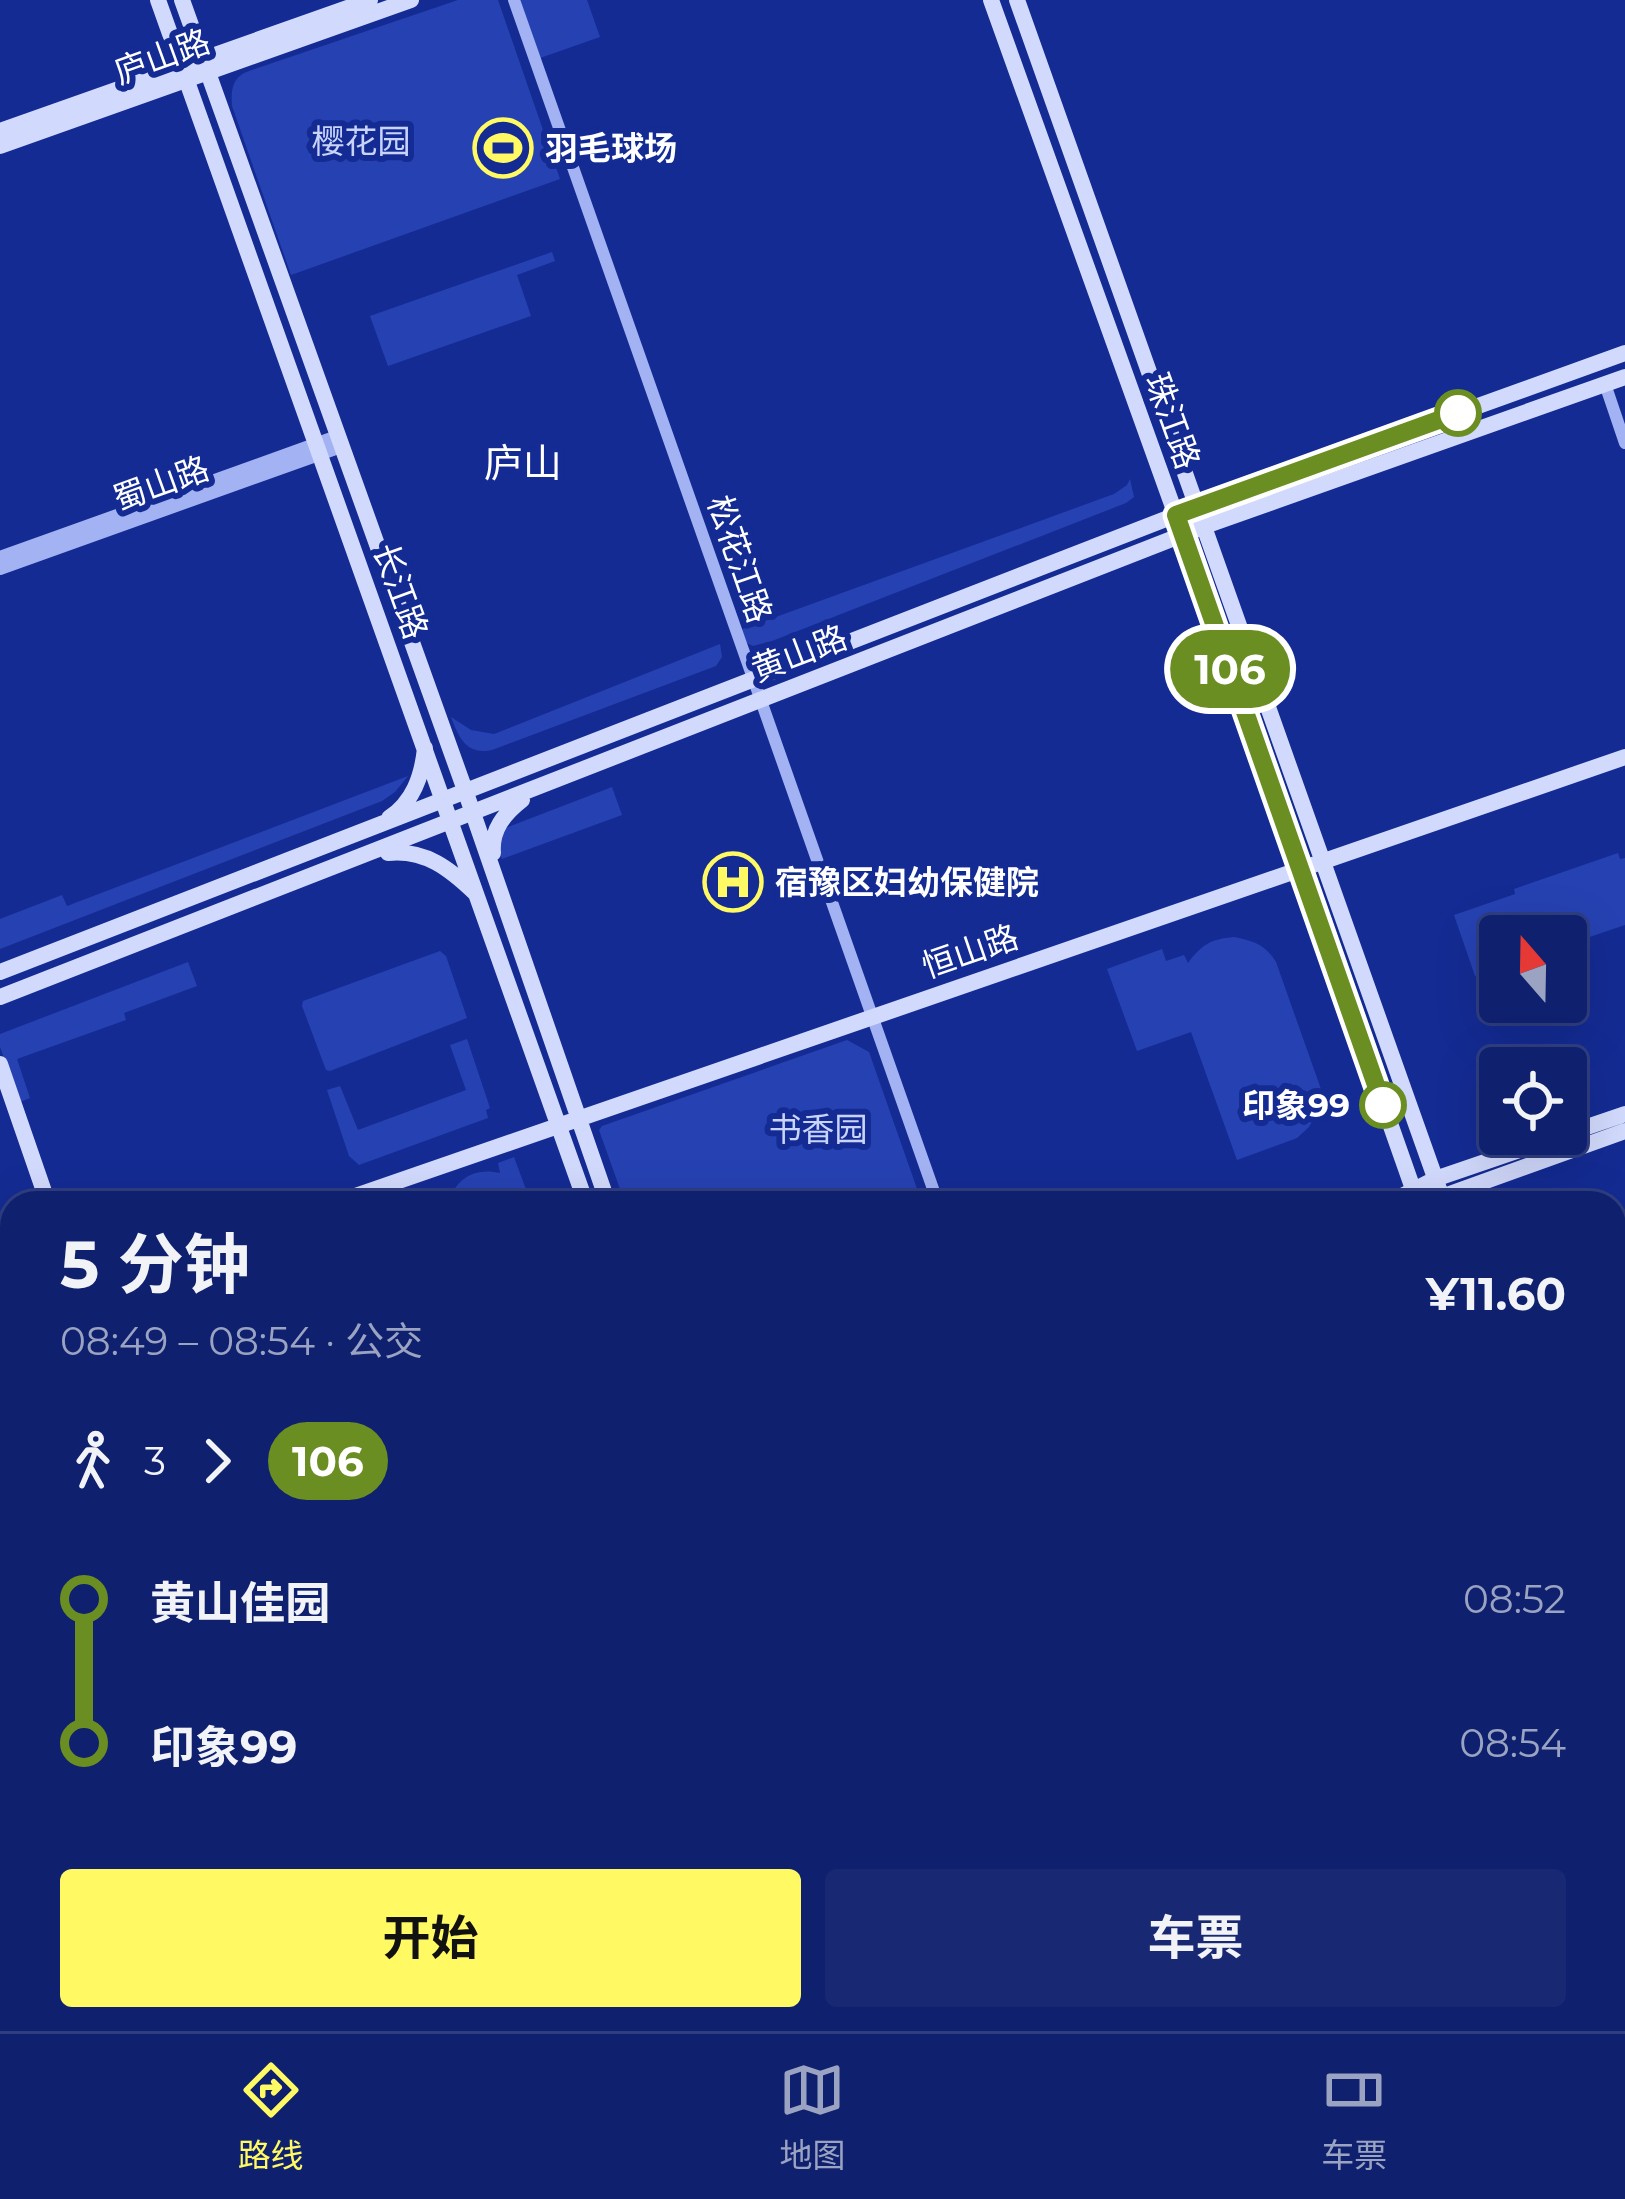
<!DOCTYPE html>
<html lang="zh">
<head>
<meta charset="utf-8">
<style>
	:root { --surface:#0f206e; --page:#182873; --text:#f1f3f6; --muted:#9ba3c2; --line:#2f3e81; --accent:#fff963 }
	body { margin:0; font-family:Montserrat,"Noto Sans SC",sans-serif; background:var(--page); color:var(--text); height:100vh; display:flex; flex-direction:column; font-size:45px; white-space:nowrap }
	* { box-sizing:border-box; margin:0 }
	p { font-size:39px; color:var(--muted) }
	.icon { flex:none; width:66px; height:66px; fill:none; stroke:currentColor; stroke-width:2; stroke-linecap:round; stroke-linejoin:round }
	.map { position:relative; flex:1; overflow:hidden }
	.details { position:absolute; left:0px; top:1191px; width:1626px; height:840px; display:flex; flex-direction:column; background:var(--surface); border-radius:36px 36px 0 0; box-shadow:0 12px 48px #0002,0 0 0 3px var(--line) }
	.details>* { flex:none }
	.badge { padding:0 24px; border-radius:39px; font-size:42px; line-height:78px }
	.needle { width:78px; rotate:340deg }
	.controls { position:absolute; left:1479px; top:915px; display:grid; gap:24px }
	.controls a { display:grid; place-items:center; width:108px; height:108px; border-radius:12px; background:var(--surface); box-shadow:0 12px 48px #0002,0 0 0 3px var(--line); font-size:60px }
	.map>.badge { position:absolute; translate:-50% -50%; box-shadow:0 0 0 6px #fff }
	.legs { display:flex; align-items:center; gap:18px; height:132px; padding:0 60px; font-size:39px }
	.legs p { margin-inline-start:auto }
	.overview { display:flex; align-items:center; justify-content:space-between; height:204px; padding:0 60px }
	h1 { font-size:66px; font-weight:700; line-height:90px }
	.primary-button { display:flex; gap:24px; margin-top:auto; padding:24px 60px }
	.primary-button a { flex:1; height:138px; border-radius:12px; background:var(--accent); color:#111; font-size:48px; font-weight:700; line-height:138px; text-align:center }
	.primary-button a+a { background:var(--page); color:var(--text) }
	ul { padding:0 60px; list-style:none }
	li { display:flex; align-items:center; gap:42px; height:144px; font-size:45px }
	li i { display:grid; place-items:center; width:18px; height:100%; margin:0 15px; background:currentColor }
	li i::after { content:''; width:30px; height:30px; margin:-15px; border:9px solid; border-radius:50%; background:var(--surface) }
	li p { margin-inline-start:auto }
	li:first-child i { background:linear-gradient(#0000 50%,currentColor 0) }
	li:last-child i { background:linear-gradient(currentColor 50%,#0000 0) }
	.dock { display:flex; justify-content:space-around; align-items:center; height:168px; border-top:3px solid var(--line); background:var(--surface); font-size:33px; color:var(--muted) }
	.dock a { display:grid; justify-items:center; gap:6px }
	.dock .current { color:var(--accent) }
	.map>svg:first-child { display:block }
	.green { fill:#2642b2 }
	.water { fill:#162878; stroke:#94a9f5; stroke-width:3 }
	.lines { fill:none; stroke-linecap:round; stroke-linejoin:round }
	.street { stroke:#a2b2f2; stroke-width:12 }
	.secondary { stroke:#d1d9fc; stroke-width:16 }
	.primary { stroke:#edefff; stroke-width:18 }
	.highway { stroke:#fff; stroke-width:21 }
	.line-1-casing { stroke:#fff; stroke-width:27 }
	.line-1 { stroke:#6b8e23; stroke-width:18 }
	.stop-1-dot { fill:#fff; stroke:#6b8e23; stroke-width:6 }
	.labels { text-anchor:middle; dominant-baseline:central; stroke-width:12; stroke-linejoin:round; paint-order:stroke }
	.street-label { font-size:33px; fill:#fff; stroke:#142b93 }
	.park-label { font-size:33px; fill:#c9d4fc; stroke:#142b93 }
	.poi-label { font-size:33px; font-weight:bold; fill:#fff; stroke:#142b93; text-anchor:start }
	.stop-label { font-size:33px; font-weight:bold; fill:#fff; stroke:#142b93; text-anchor:end }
	.quarter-label { font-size:39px; fill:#fff; stroke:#142b93 }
</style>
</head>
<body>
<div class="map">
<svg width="1625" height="2031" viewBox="0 0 1625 2031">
	<rect width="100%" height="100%" fill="#142b93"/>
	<!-- green -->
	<path class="green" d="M458,0H498L560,179L291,275L232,106C231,90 232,77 249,71Z
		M519,0H587L600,37L540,58Z
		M552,252L555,261L517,275L531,316L388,366L370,316Z
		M1130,479L1134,497L1126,503L772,641L753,646L747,643L740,630L1114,494L1127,485Z
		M720,644L722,657L716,666L492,750C466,755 459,738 451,717L471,730L494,734Z
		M408,776L395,792L382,801L0,949V919L62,895L67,906Z
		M612,787L622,815L502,859L497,846L500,830Z
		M1618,853L1620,859L1625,858V925L1566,945V936H1500V968L1475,976L1454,915L1515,894L1514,889Z
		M1234,937C1253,941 1265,944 1276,962L1322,1092V1104L1309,1127L1297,1138L1237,1160L1191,1032L1137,1051L1107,969L1162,949L1166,961L1184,955L1188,963C1201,945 1211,939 1234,937Z
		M440,951L446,956L467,1018L330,1071L326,1070L302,1006L303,1001Z
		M188,962L197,986L124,1013L126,1020L17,1059L30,1098L20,1102L0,1047V1034Z
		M467,1039L490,1108L486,1110L488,1118L359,1165L349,1156L327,1090L340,1086L358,1130L466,1090L450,1045Z
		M847,1040L869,1052L922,1203H625L599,1130L602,1126Z
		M514,1157L531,1203H448C456,1178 475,1167 500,1173L498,1163Z
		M1625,1452V1627L1614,1594V1456Z
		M912,2019H1211L1190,2031H916Z"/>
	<!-- water -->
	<path class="water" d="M1625,1988V2031H1576L1579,2019H1614V1990Z
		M720,2019H808L774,2031H686Z"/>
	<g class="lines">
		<!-- street -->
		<path class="street" d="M514,0L938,1203
			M1605,384L1625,443
			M0,557L337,436
			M0,569L341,447"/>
		<!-- secondary -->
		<path class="secondary" d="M158,0L586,1203
			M182,0L466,793L608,1203
			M991,0L1183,535L1418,1203
			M1017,0L1444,1203
			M0,131L370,0
			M0,146L411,0
			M389,818C413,802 422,777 425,748
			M388,853C425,849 450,869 475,893
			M493,853C491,830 504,814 522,800
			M0,972L1176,515L1625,353
			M0,997L1205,526L1625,377
			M0,1064L48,1203
			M1433,1200L1625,1131
			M335,1203L1625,757
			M1388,1203L1435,1179L1625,1114
			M1614,1673L1625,1705
			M1614,1745L1625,1775
			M0,1830L12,1825
			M0,1843L12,1839
			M337,2019L341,2031
			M873,2019L878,2031
			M893,2019L897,2031
			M611,2031L646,2019"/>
		<!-- primary -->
		<path class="primary" d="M1614,1811L1625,1805
			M1614,1890L1625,1883
			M1233,2031L1254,2019"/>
		<!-- highway -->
		<path class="highway" d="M1614,1827L1625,1821
			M1614,1872L1625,1866
			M1281,2031L1302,2019
			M1321,2031L1342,2019
			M1359,2031L1378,2019"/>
	</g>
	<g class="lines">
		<defs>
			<path id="line-1" d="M1383,1105L1176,515L1458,413"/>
		</defs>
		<!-- line-1 casing -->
		<use href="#line-1" class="line-1-casing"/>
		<!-- line-1 -->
		<use href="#line-1" class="line-1"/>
	</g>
	<!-- icons -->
	<defs>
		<symbol id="stadium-ring" viewBox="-11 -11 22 22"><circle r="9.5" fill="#142b93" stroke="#fff963" stroke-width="1.5"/><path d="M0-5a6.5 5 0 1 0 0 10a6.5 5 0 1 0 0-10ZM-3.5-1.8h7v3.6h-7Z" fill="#fff963"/></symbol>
		<symbol id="hospital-ring" viewBox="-11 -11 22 22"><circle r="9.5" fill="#142b93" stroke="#fff963" stroke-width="1.5"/><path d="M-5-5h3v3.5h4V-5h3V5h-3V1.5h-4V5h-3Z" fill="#fff963"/></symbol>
	</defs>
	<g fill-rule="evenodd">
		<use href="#stadium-ring" x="470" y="115" width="66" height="66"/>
		<use href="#hospital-ring" x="700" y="849" width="66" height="66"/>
	</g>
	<!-- markers -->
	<g class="stop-1-dot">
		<circle cx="1458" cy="413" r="21"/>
		<circle cx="1383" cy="1105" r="21"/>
	</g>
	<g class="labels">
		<!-- street labels -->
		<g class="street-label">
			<text transform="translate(162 56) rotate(-20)">庐山路</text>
			<text transform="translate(1173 421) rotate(70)">珠江路</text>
			<text transform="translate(161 483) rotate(-20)">蜀山路</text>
			<text transform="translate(740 559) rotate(71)">松花江路</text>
			<text transform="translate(401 591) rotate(70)">长江路</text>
			<text transform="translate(799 653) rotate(-21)">黄山路</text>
			<text transform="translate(970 951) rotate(-19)">恒山路</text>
		</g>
		<!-- park labels -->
		<g class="park-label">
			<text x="361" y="141">樱花园</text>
			<text x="818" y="1129">书香园</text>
		</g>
		<!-- poi labels -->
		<g class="poi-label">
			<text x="545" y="148">羽毛球场</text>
			<text x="775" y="882">宿豫区妇幼保健院</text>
		</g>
		<!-- stop labels -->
		<g class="stop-label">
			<text x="1350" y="1105">印象99</text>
		</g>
		<!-- quarter labels -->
		<g class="quarter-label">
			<text x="523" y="463">庐山</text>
		</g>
	</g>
</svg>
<div class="controls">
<a><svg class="needle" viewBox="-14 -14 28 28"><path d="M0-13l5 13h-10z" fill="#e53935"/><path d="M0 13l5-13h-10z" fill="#9ba3c2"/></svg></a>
<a><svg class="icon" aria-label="locate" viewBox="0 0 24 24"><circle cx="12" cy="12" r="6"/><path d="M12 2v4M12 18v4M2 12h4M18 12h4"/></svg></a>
</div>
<b class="badge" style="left:1230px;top:669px;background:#6b8e23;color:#fff">106</b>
<section class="details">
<div class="overview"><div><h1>5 分钟</h1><p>08:49 – 08:54 · 公交</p></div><b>¥11.60</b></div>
<div class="legs"><svg class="icon" aria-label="walk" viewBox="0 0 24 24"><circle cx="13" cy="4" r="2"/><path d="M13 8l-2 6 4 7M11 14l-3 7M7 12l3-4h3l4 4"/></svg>3<svg class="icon" aria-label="forward" viewBox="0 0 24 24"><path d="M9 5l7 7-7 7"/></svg><b class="badge" style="background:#6b8e23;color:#fff">106</b></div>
<ul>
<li><i style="color:#6b8e23"></i><b>黄山佳园</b><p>08:52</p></li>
<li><i style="color:#6b8e23"></i><b>印象99</b><p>08:54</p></li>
</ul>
<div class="primary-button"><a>开始</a><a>车票</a></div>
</section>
</div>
<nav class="dock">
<a class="current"><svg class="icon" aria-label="directions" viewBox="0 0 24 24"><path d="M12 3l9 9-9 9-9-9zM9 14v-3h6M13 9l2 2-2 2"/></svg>路线</a>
<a><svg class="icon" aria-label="map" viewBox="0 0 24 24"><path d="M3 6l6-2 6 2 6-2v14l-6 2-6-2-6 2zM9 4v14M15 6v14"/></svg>地图</a>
<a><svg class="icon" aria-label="tickets" viewBox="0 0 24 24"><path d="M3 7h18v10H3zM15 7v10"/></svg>车票</a>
</nav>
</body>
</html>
